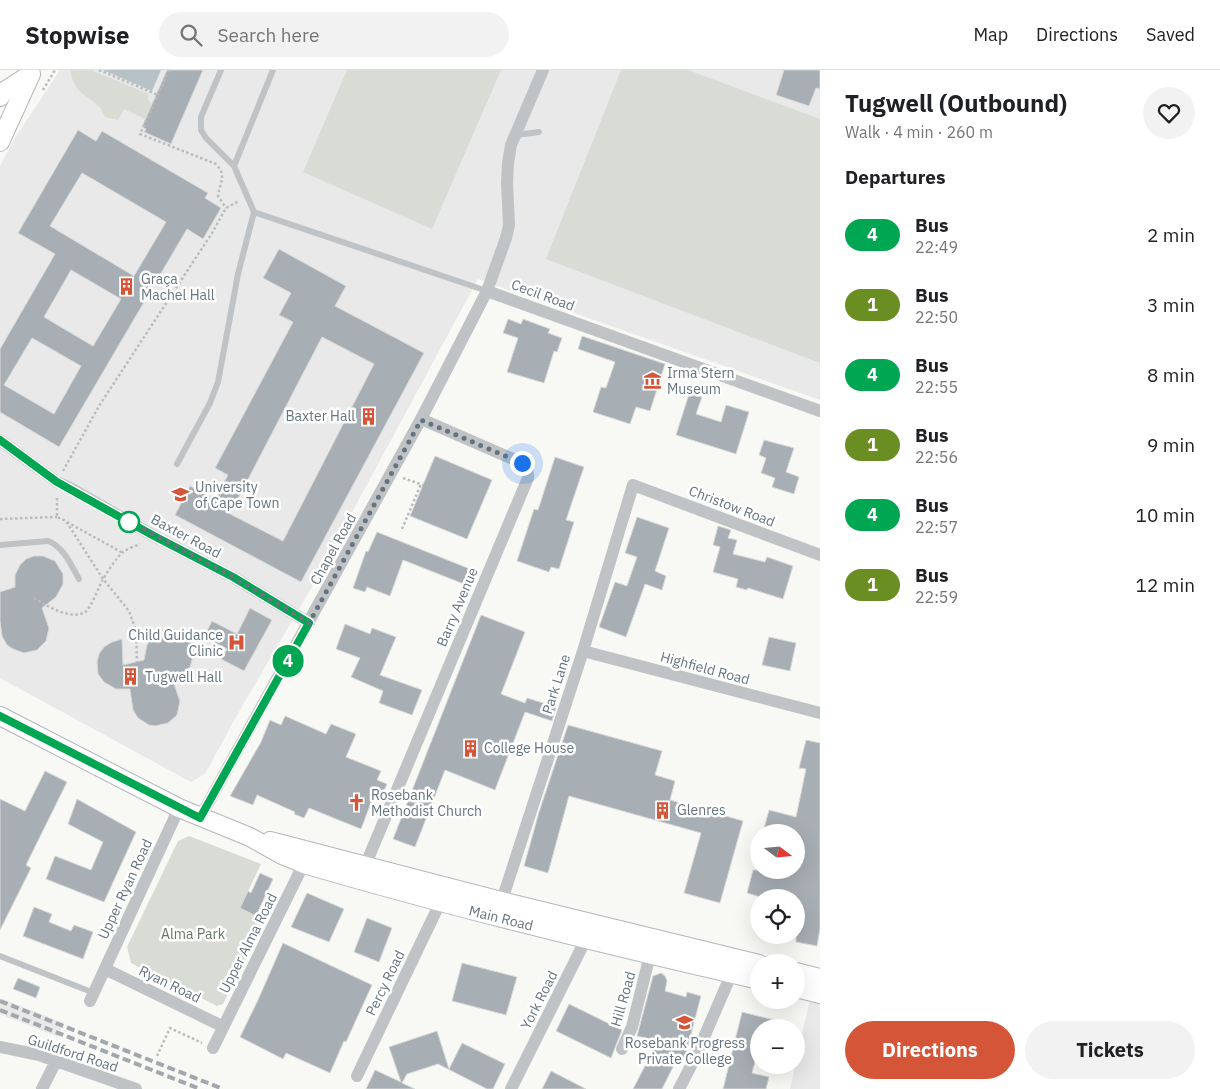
<!DOCTYPE html>
<html lang="en">
<head>
<meta charset="utf-8">
<style>
	:root { --surface:#fff; --page:#f2f2f2; --text:#202124; --muted:#757577; --line:#e0e0e0; --accent:#d55538 }
	body { margin:0; font-family:"IBM Plex Sans",sans-serif; background:var(--page); color:var(--text); height:100vh; display:flex; flex-direction:column; font-size:19px; white-space:nowrap }
	* { box-sizing:border-box; margin:0 }
	p { font-size:16px; color:var(--muted) }
	.icon { flex:none; width:28px; height:28px; fill:none; stroke:currentColor; stroke-width:2; stroke-linecap:round; stroke-linejoin:round }
	.map { position:relative; flex:1; overflow:hidden }
	.panel { display:flex; flex-direction:column; background:var(--surface); width:400px }
	.panel>* { flex:none }
	.badge { padding:0 10px; border-radius:16px; font-size:18px; line-height:32px }
	.needle { width:32px; rotate:106deg }
	.tools { position:absolute; left:750px; top:754px; display:grid; gap:10px }
	.tools a { display:grid; place-items:center; width:55px; height:55px; border-radius:50%; background:var(--surface); box-shadow:0 5px 20px #0002; font-size:25px }
	.you { position:absolute; width:25px; height:25px; margin:-12px; border:4px solid #fff; border-radius:50%; background:#1a73e8; box-shadow:0 0 0 8px #1a73e833 }
	.map>.badge { position:absolute; translate:-50% -50%; box-shadow:0 0 0 2px #fff }
	h2 { padding:0 25px; font-size:19px; line-height:45px }
	.round { display:grid; place-items:center; flex:none; width:52px; height:52px; border-radius:26px; background:var(--page) }
	.overview { display:flex; align-items:center; justify-content:space-between; height:85px; padding:0 25px }
	h1 { font-size:24px; font-weight:800; line-height:38px }
	.action { display:flex; gap:10px; margin-top:auto; padding:10px 25px }
	.action a { flex:1; height:58px; border-radius:30px; background:var(--accent); color:#fff; font-size:20px; font-weight:800; line-height:58px; text-align:center }
	.action a+a { background:var(--page); color:var(--text) }
	ul { padding:0; list-style:none }
	li { display:flex; align-items:center; gap:15px; height:70px; padding:0 25px }
	li div { flex:1 }
	li b { display:block; font-size:19px }
	li em { font-style:normal }
	li .badge { min-width:55px; font-weight:700; text-align:center }
	header { display:flex; align-items:center; gap:30px; box-sizing:border-box; height:70px; padding:0 25px; background:var(--surface); border-bottom:1px solid var(--line) }
	header strong { font-size:24px }
	nav { display:flex; gap:28px; margin-inline-start:auto; font-size:18px }
	.search { width:350px; height:45px; background:var(--page); display:flex; align-items:center; gap:12px; box-sizing:border-box; padding:0 18px; border-radius:28px; color:var(--muted); font-size:19px }
	main { display:flex; flex:1; min-height:0 }
	.map>svg:first-child { display:block }
	.built { fill:#e8e9e8 }
	.green { fill:#d8dcd5 }
	.water { fill:#b6c2c6 }
	.building { fill:#a7aeb4; stroke:#d9d9d8; fill-rule:evenodd }
	.lines { fill:none; stroke-linecap:round; stroke-linejoin:round }
	.secondary-casing { stroke:#b1b7bb; stroke-width:20 }
	.path { stroke:#b9bcbe; stroke-width:2.5; stroke-dasharray:2.5 2.5; stroke-linecap:butt }
	.lane { stroke:#bfc3c6; stroke-width:6 }
	.street { stroke:#bfc3c6; stroke-width:12 }
	.secondary { stroke:#fff; stroke-width:18 }
	.rail { stroke:#a1a7ac; stroke-width:4; stroke-dasharray:8 4; stroke-linecap:butt }
	.line-casing { stroke:#fff; stroke-width:11 }
	.line { stroke:#00a651; stroke-width:8 }
	.walk { stroke:#65747e; stroke-width:5; stroke-dasharray:0 9 }
	.stop-dot { fill:#fff; stroke:#00a651; stroke-width:2.5 }
	.labels { text-anchor:middle; dominant-baseline:central; stroke-width:5; stroke-linejoin:round; paint-order:stroke }
	.poi-label { font-size:14px; fill:#65747e; stroke:#fff; text-anchor:start }
	.street-label { font-size:14px; fill:#65747e; stroke:#fff }
	.park-label { font-size:14px; fill:#677664; stroke:#fff }
</style>
</head>
<body>
<header>
<strong>Stopwise</strong>
<div class="search"><svg class="icon" aria-label="search" viewBox="0 0 24 24"><circle cx="10" cy="10" r="6"/><path d="M15 15l6 6"/></svg>Search here</div>
<nav><a>Map</a><a>Directions</a><a>Saved</a></nav>
</header>
<main>
<div class="map">
<svg width="820" height="1019" viewBox="0 0 820 1019">
	<rect width="100%" height="100%" fill="#f8f8f5"/>
	<!-- built -->
	<path class="built" d="M60,0H820V330L478,209L310,520L237,645L205,704L191,712L0,608V96L15,68Z
		M815,906L820,908V1019H790Z
		M0,928L64,953L58,967L0,944Z"/>
	<!-- green -->
	<path class="green" d="M71,0H91L149,24L148,29L152,35L145,49L124,39L118,50L105,47C98,25 72,29 71,0Z
		M347,0H501L432,159L303,102Z
		M621,0H688L820,49V293L546,189Z
		M189,766L261,794L240,838L265,850L223,934L217,936L131,893L127,877L178,771Z"/>
	<!-- water -->
	<path class="water" d="M103,0H161L152,21Z"/>
	<!-- building -->
	<path class="building" d="M167,0H203L171,74L144,62L146,59L142,57Z
		M784,0H820V19L816,18L809,36L776,25Z
		M78,60L96,71L102,61L208,123L205,128L221,138L203,169L187,159L59,377L0,342V279L55,184L18,163ZM82,103L166,152L134,206L50,156ZM71,200L121,229L93,276L44,247ZM32,268L81,296L54,344L4,315Z
		M279,179L346,216L335,236L424,283L301,512L175,445L190,416L215,429L228,405L215,398L293,252L279,245L291,223L263,208ZM322,267L374,294L283,471L230,444Z
		M508,249L521,254L523,249L550,259L548,263L562,268L557,282L554,281L544,313L507,302L518,268L503,263Z
		M582,266L665,294L650,341L636,337L630,354L593,342L601,317L606,318L615,292L578,279Z
		M689,324L702,327L696,344L721,352L726,335L749,342L736,384L676,365Z
		M764,370L794,378L786,402L799,407L794,424L772,417L775,408L761,403L766,388L759,385Z
		M435,386L492,410L467,469L410,446Z
		M555,387L584,397L566,450L574,452L559,499L551,497L549,502L517,491L534,439L538,440Z
		M637,447L669,458L655,501L666,506L662,520L645,514L626,567L599,557L615,512L627,516L637,487L625,483Z
		M718,456L731,460L728,468L737,470L733,484L765,492L767,487L793,496L783,529L748,518L747,520L736,517L738,509L713,502L720,477L713,475Z
		M377,462L475,501L469,516L403,490L390,526L367,517L365,522L353,518L366,481L368,482Z
		M34,486H43L55,491L63,504V514L56,527L42,538L49,558L46,571L37,580L24,583L13,579L7,575L2,566L0,551V522L15,517V505L20,495L26,489Z
		M250,538L272,550L244,601L221,589L227,579L204,567L212,551L237,564Z
		M481,545L525,562L501,624L525,633L527,628L556,637L552,651L525,642L495,720L445,700L415,777L393,769Z
		M345,554L370,564L372,558L396,567L380,605L422,620L412,645L379,633L383,621L351,607L360,588L336,579Z
		M165,559L179,560L186,564L193,572L194,583L190,597L173,611L180,631L177,645L168,653L155,656L149,655L138,648L133,640L130,619H116L104,612L98,604L97,592L99,584L104,577L112,572L122,569L123,595L144,590L147,575L151,568L157,562Z
		M769,567L796,573L790,601L762,595Z
		M285,646L326,664L331,654L356,664L346,687L381,701L377,710L387,714L381,728L374,725L361,759L309,738L304,748L294,744L295,742L257,725L253,735L230,726L261,672L270,650L281,655Z
		M568,655L662,681L655,705L675,711L670,730L743,751L720,833L684,823L701,763L569,726L548,803L524,796L539,742Z
		M806,670L820,673V859L817,876L796,872V828H764L747,823L753,800H796V762H763L769,740L796,747L806,699L799,698Z
		M45,701L67,712L26,795L31,798L0,860V729L25,741Z
		M77,729L136,762L104,832L46,809L55,786L91,800L103,772L68,754Z
		M260,803L273,809L256,846L240,838L248,821L251,823Z
		M307,823L344,839L329,872L291,857Z
		M34,837L52,844L49,852L71,861L74,855L93,862L83,889L23,866Z
		M367,848L392,858L379,892L354,882Z
		M283,873L372,915L346,972L344,971L330,1003L286,983L283,989L240,967L258,930Z
		M462,893L517,907L506,945L452,931Z
		M661,903L665,906L667,911L665,921L686,927L687,922L701,926L684,991L678,987L662,1019H633L658,971L637,966L653,906Z
		M18,908L40,917L36,928L13,919Z
		M569,934L622,960L611,988L556,961Z
		M742,942L786,953L785,958H759V977L752,1003L769,1007L766,1019H723Z
		M437,961L449,999L462,973L505,994L493,1019H487L438,994L407,1004L402,1013L415,1019H366L375,1000L401,1012L389,977Z
		M551,1001L586,1019H542Z"/>
	<g class="lines">
		<defs>
			<path id="secondary" d="M0,27L3,22L31,4
				M0,72L31,4
				M0,646L179,738L250,767L282,785L304,794C454,838 606,875 759,910
				M270,771L509,833L759,894
				M796,902L820,908
				M796,918L820,924"/>
		</defs>
		<!-- secondary casing -->
		<use href="#secondary" class="secondary-casing"/>
		<!-- path -->
		<path class="path" d="M99,0L158,25
			M169,0L140,64L216,94C227,106 220,112 218,126L226,138
			M43,20L55,0
			M63,401L99,336L212,163L226,138L239,131
			M403,408L423,415
			M57,428V447L66,451L103,509L129,541L136,560L137,592
			M0,449L57,447
			M67,452L123,483
			M402,459L421,414
			M34,528C45,535 71,551 85,542C91,538 98,519 102,511C106,504 116,488 122,483C127,479 135,476 140,474
			M157,986L170,958L202,973"/>
		<!-- lane -->
		<path class="lane" d="M516,65L539,62
			M234,96L273,0
			M254,142L487,221
			M177,394L210,333L218,312L238,204L254,142L234,96L206,68L201,60V47L221,0
			M0,475L48,471C64,477 71,495 79,509
			M0,886L94,923"/>
		<!-- street -->
		<path class="street" d="M487,221L820,341
			M0,370L57,412L72,419L154,466L233,507L309,553
			M583,581L820,643
			M200,748L421,349L487,221L506,168L509,155L507,113L508,93L511,75L543,0
			M365,796L528,408C529,401 527,397 522,393L421,349
			M505,821L583,581L633,415L820,485
			M105,899L222,956
			M90,931L179,738
			M0,977L39,985L136,1019
			M213,978L307,787
			M622,979L632,957L650,885
			M357,1006L440,833
			M42,1019L56,991
			M511,1019L589,863
			M679,1019L695,988L734,898"/>
		<!-- secondary -->
		<use href="#secondary" class="secondary"/>
		<!-- rail -->
		<path class="rail" d="M0,931L223,1019
			M0,940L200,1019"/>
	</g>
	<g class="lines">
		<defs>
			<path id="line" d="M0,370L57,412L154,466L233,507L309,553L200,748L0,646"/>
		</defs>
		<!-- line casing -->
		<use href="#line" class="line-casing"/>
		<!-- line -->
		<use href="#line" class="line"/>
		<!-- walk -->
		<path class="walk" d="M129,452L121,447L233,507L309,553L421,350L522,393"/>
	</g>
	<!-- icons -->
	<defs>
		<symbol id="building-bare" viewBox="-9 -9 18 18"><path d="M-4-6H4V6H1V3H-1V6H-4ZM-2.5-4.3h1.7v1.8h-1.7ZM.8-4.3h1.7v1.8H.8ZM-2.5-1h1.7V.8h-1.7ZM.8-1h1.7V.8H.8Z" fill="#d55538" stroke="#fff" stroke-width="2.5" paint-order="stroke"/></symbol>
		<symbol id="museum-bare" viewBox="-9 -9 18 18"><path d="M0-6L6-3V-2H-6V-3ZM-5-1h2V3h-2ZM-1-1h2V3h-2ZM3-1h2V3H3ZM-6 4H6V6H-6Z" fill="#d55538" stroke="#fff" stroke-width="2.5" paint-order="stroke"/></symbol>
		<symbol id="university-bare" viewBox="-9 -9 18 18"><path d="M0-5L7-2L0 1L-7-2ZM-4 1L0 2.5L4 1V4Q0 6-4 4Z" fill="#d55538" stroke="#fff" stroke-width="2.5" paint-order="stroke"/></symbol>
		<symbol id="hospital-bare" viewBox="-9 -9 18 18"><path d="M-5-5h3v3.5h4V-5h3V5h-3V1.5h-4V5h-3Z" fill="#d55538" stroke="#fff" stroke-width="2.5" paint-order="stroke"/></symbol>
		<symbol id="church-bare" viewBox="-9 -9 18 18"><path d="M-1.2-6h2.4v3.5h3.3v2.4h-3.3V6h-2.4V-.1h-3.3v-2.4h3.3Z" fill="#d55538" stroke="#fff" stroke-width="2.5" paint-order="stroke"/></symbol>
		<symbol id="school-bare" viewBox="-9 -9 18 18"><path d="M0-5L7-2L0 1L-7-2ZM-4 1L0 2.5L4 1V4Q0 6-4 4Z" fill="#d55538" stroke="#fff" stroke-width="2.5" paint-order="stroke"/></symbol>
	</defs>
	<g fill-rule="evenodd">
		<use href="#building-bare" x="114" y="204" width="25" height="25"/>
		<use href="#museum-bare" x="640" y="298" width="25" height="25"/>
		<use href="#building-bare" x="356" y="334" width="25" height="25"/>
		<use href="#university-bare" x="168" y="412" width="25" height="25"/>
		<use href="#hospital-bare" x="224" y="560" width="25" height="25"/>
		<use href="#building-bare" x="118" y="594" width="25" height="25"/>
		<use href="#building-bare" x="458" y="666" width="25" height="25"/>
		<use href="#church-bare" x="344" y="720" width="25" height="25"/>
		<use href="#building-bare" x="650" y="728" width="25" height="25"/>
		<use href="#school-bare" x="672" y="940" width="25" height="25"/>
	</g>
	<!-- markers -->
	<circle class="stop-dot" cx="129" cy="452" r="10"/>
	<g class="labels">
		<!-- poi labels -->
		<g class="poi-label">
			<text x="141" y="209">Graça<tspan x="141" dy="16">Machel Hall</tspan></text>
			<text x="667" y="303">Irma Stern<tspan x="667" dy="16">Museum</tspan></text>
			<text x="355" y="346" text-anchor="end">Baxter Hall</text>
			<text x="195" y="417">University<tspan x="195" dy="16">of Cape Town</tspan></text>
			<text x="223" y="565" text-anchor="end">Child Guidance<tspan x="223" dy="16">Clinic</tspan></text>
			<text x="145" y="607">Tugwell Hall</text>
			<text x="484" y="678">College House</text>
			<text x="371" y="725">Rosebank<tspan x="371" dy="16">Methodist Church</tspan></text>
			<text x="677" y="740">Glenres</text>
			<text x="685" y="973" text-anchor="middle">Rosebank Progress<tspan x="685" dy="16">Private College</tspan></text>
		</g>
		<!-- street labels -->
		<g class="street-label">
			<text transform="translate(543 225) rotate(20)">Cecil Road</text>
			<text transform="translate(732 436) rotate(21)">Christow Road</text>
			<text transform="translate(186 466) rotate(28)">Baxter Road</text>
			<text transform="translate(333 479) rotate(-61)">Chapel Road</text>
			<text transform="translate(457 537) rotate(-67)">Barry Avenue</text>
			<text transform="translate(705 598) rotate(15)">Highfield Road</text>
			<text transform="translate(556 614) rotate(-72)">Park Lane</text>
			<text transform="translate(125 819) rotate(-65)">Upper Ryan Road</text>
			<text transform="translate(501 848) rotate(14)">Main Road</text>
			<text transform="translate(248 873) rotate(-63)">Upper Alma Road</text>
			<text transform="translate(385 913) rotate(-64)">Percy Road</text>
			<text transform="translate(170 914) rotate(26)">Ryan Road</text>
			<text transform="translate(623 929) rotate(-74)">Hill Road</text>
			<text transform="translate(539 930) rotate(-63)">York Road</text>
			<text transform="translate(73 983) rotate(18)">Guildford Road</text>
		</g>
		<!-- park labels -->
		<g class="park-label">
			<text x="193" y="864">Alma Park</text>
		</g>
	</g>
</svg>
<div class="tools">
<a><svg class="needle" viewBox="-14 -14 28 28"><path d="M0-13l5 13h-10z" fill="#e53935"/><path d="M0 13l5-13h-10z" fill="#757577"/></svg></a>
<a><svg class="icon" aria-label="locate" viewBox="0 0 24 24"><circle cx="12" cy="12" r="6"/><path d="M12 2v4M12 18v4M2 12h4M18 12h4"/></svg></a>
<a>+</a>
<a>−</a>
</div>
<div class="you" style="left:522px;top:393px"></div>
<b class="badge" style="left:288px;top:591px;background:#00a651;color:#fff">4</b>
</div>
<section class="panel">
<div class="overview"><div><h1>Tugwell (Outbound)</h1><p>Walk · 4 min · 260 m</p></div><a class="round"><svg class="icon" aria-label="heart" viewBox="0 0 24 24"><path d="M12 20l-8-8c-3-5 5-10 8-4 3-6 11-1 8 4z"/></svg></a></div>
<h2>Departures</h2>
<ul>
<li><span class="badge" style="background:#00a651;color:#fff">4</span><div><b>Bus</b><p>22:49</p></div><em>2 min</em></li>
<li><span class="badge" style="background:#6b8e23;color:#fff">1</span><div><b>Bus</b><p>22:50</p></div><em>3 min</em></li>
<li><span class="badge" style="background:#00a651;color:#fff">4</span><div><b>Bus</b><p>22:55</p></div><em>8 min</em></li>
<li><span class="badge" style="background:#6b8e23;color:#fff">1</span><div><b>Bus</b><p>22:56</p></div><em>9 min</em></li>
<li><span class="badge" style="background:#00a651;color:#fff">4</span><div><b>Bus</b><p>22:57</p></div><em>10 min</em></li>
<li><span class="badge" style="background:#6b8e23;color:#fff">1</span><div><b>Bus</b><p>22:59</p></div><em>12 min</em></li>
</ul>
<div class="action"><a>Directions</a><a>Tickets</a></div>
</section>
</main>
</body>
</html>
